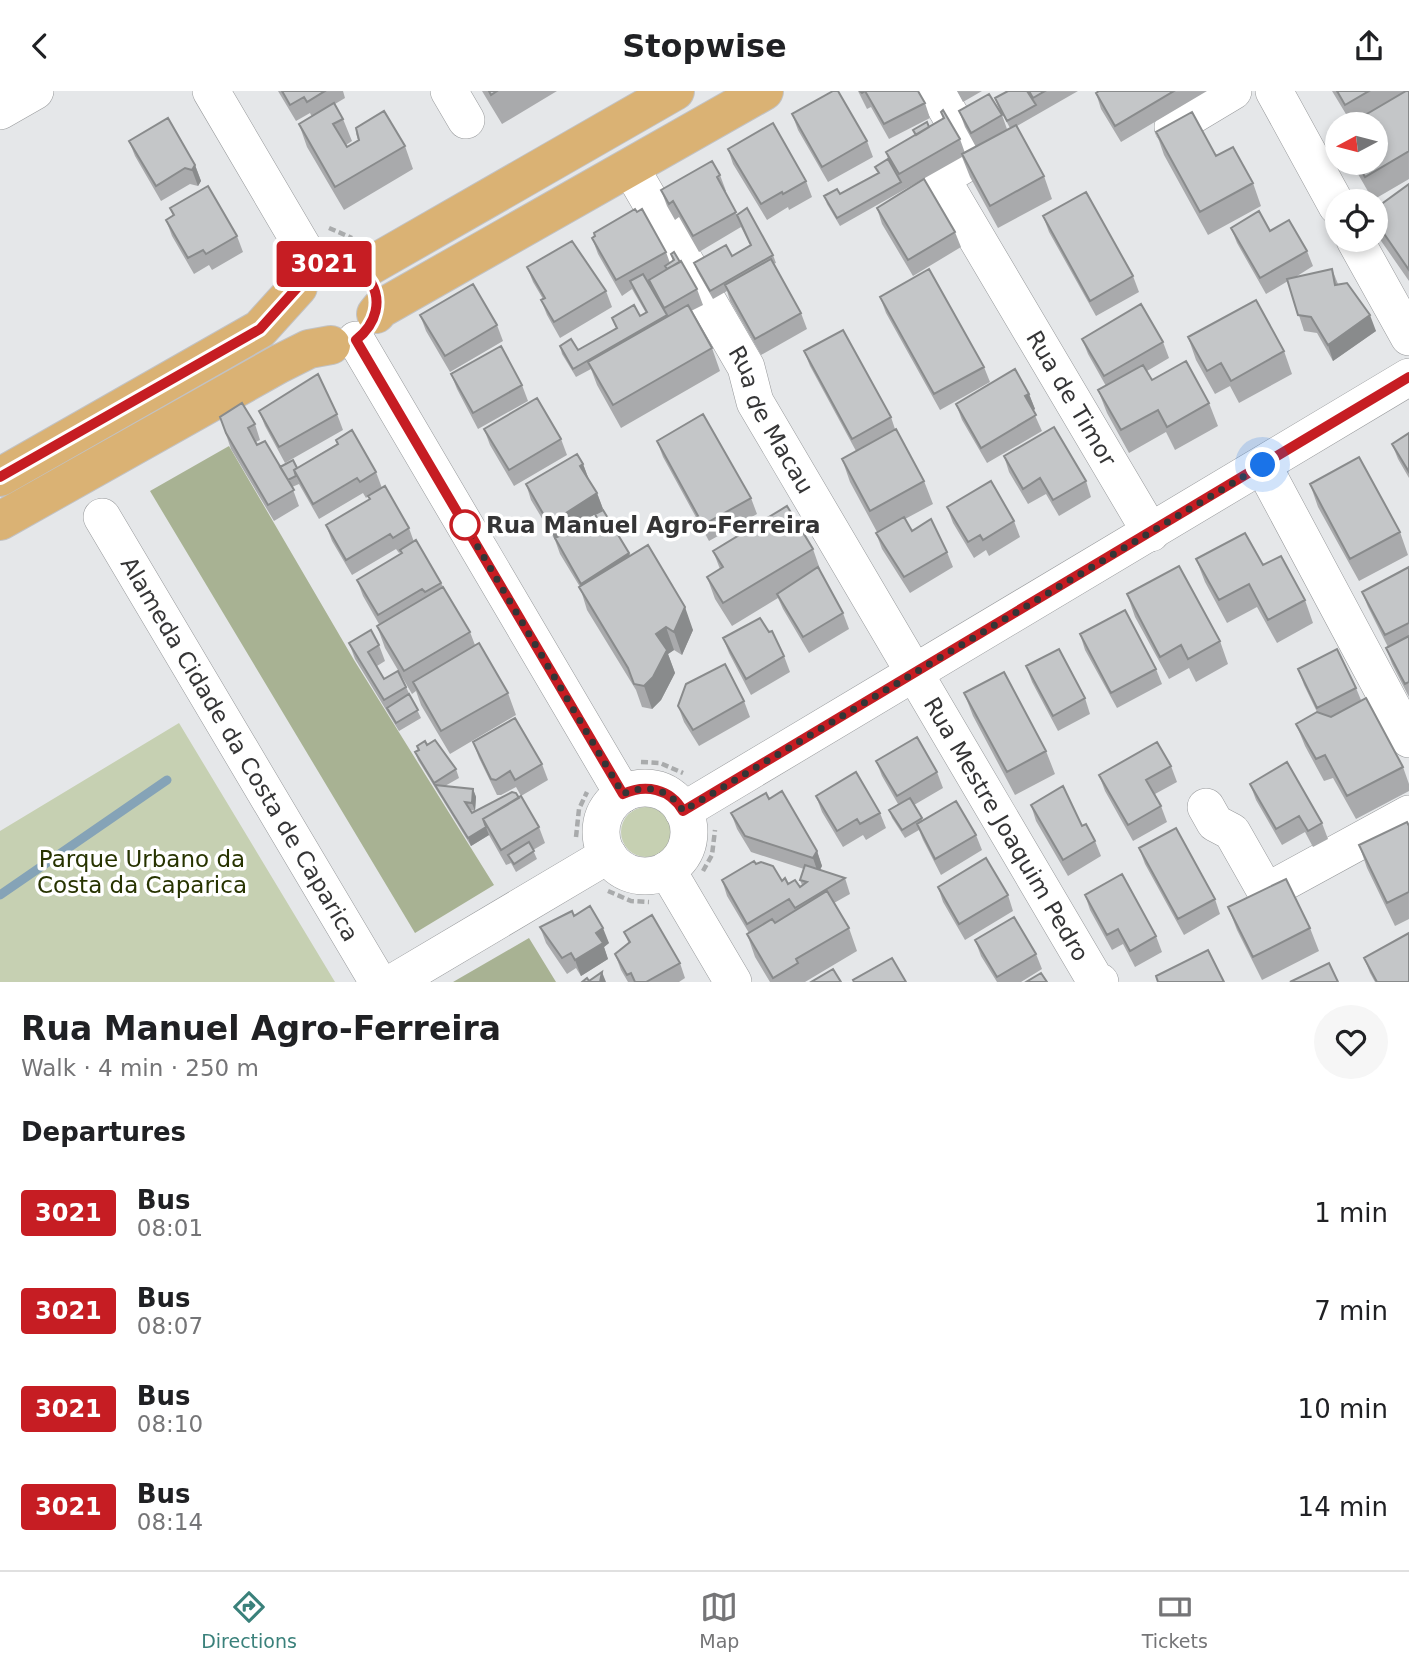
<!DOCTYPE html>
<html lang="en">
<head>
<meta charset="utf-8">
<style>
	:root { --surface:#fff; --page:#f6f6f6; --text:#202124; --muted:#757577; --line:#e0e0e0; --accent:#3a817b }
	body { margin:0; font-family:"DejaVu Sans",sans-serif; background:var(--page); color:var(--text); height:100vh; display:flex; flex-direction:column; font-size:26px; white-space:nowrap }
	* { box-sizing:border-box; margin:0 }
	p { font-size:23px; color:var(--muted) }
	.icon { flex:none; width:38px; height:38px; fill:none; stroke:currentColor; stroke-width:2; stroke-linecap:round; stroke-linejoin:round }
	.map { position:relative; height:891px; overflow:hidden }
	.panel { display:flex; flex-direction:column; background:var(--surface); flex:1 }
	.panel>* { flex:none }
	.badge { padding:0 14px; border-radius:5px; font-size:24px; line-height:46px }
	.needle { width:46px; rotate:263deg }
	.buttons { position:absolute; left:1325px; top:21px; display:grid; gap:14px }
	.buttons a { display:grid; place-items:center; width:63px; height:63px; border-radius:50%; background:var(--surface); box-shadow:0 4px 10px #0003; font-size:35px }
	.you { position:absolute; width:35px; height:35px; margin:-18px; border:5px solid #fff; border-radius:50%; background:#1a73e8; box-shadow:0 0 0 10px #1a73e833 }
	.map>.badge { position:absolute; translate:-50% -50%; box-shadow:0 0 0 4px #fff }
	h2 { padding:0 21px; font-size:26px; line-height:63px }
	.round { display:grid; place-items:center; flex:none; width:74px; height:74px; border-radius:37px; background:var(--page) }
	.summary { display:flex; align-items:center; justify-content:space-between; height:119px; padding:0 21px }
	h1 { font-size:33px; font-weight:600; line-height:52px }
	ul { padding:0; list-style:none }
	li { display:flex; align-items:center; gap:21px; height:98px; padding:0 21px }
	li div { flex:1 }
	li b { display:block; font-size:26px }
	li em { font-style:normal }
	li .badge { min-width:77px; font-weight:700; text-align:center }
	header { display:flex; justify-content:space-between; align-items:center; height:91px; padding:0 21px; background:var(--surface); font-size:32px; font-weight:600 }
	.tab-bar { display:flex; justify-content:space-around; align-items:center; height:98px; border-top:2px solid var(--line); background:var(--surface); font-size:19px; color:var(--muted) }
	.tab-bar a { display:grid; justify-items:center; gap:4px }
	.tab-bar .on { color:var(--accent) }
	.map>svg:first-child { display:block }
	.green { fill:#c6d0b2 }
	.forest { fill:#a8b293 }
	.lines { fill:none; stroke-linecap:round; stroke-linejoin:round }
	.stream { stroke:#85a3b7; stroke-width:9 }
	.minor-casing { stroke:#97999b; stroke-width:38 }
	.major-casing { stroke:#c2c2c3; stroke-width:40 }
	.path { stroke:#a9abac; stroke-width:4.5; stroke-dasharray:7 3.5; stroke-linecap:butt }
	.minor { stroke:#fff; stroke-width:37 }
	.major { stroke:#dab274; stroke-width:38 }
	.wall { fill:#a9aaac }
	.shaded-wall { fill:#898b8c }
	.building { fill:#c4c6c8; stroke:#898b8c; stroke-width:2 }
	.line-casing { stroke:#fff; stroke-width:16 }
	.line { stroke:#c61d23; stroke-width:10 }
	.walk { stroke:#353536; stroke-width:7; stroke-dasharray:0 12.6 }
	.stop-dot { fill:#fff; stroke:#c61d23; stroke-width:3.5 }
	.labels { text-anchor:middle; dominant-baseline:central; stroke-width:7; stroke-linejoin:round; paint-order:stroke }
	.street-label { font-size:23px; fill:#353536; stroke:#fff }
	.stop-label { font-size:23px; font-weight:bold; fill:#353536; stroke:#fff; text-anchor:start }
	.park-label { font-size:23px; fill:#273300; stroke:#fff }
</style>
</head>
<body>
<header><svg class="icon" aria-label="back" viewBox="0 0 24 24"><path d="M15 5l-7 7 7 7"/></svg>Stopwise<svg class="icon" aria-label="share" viewBox="0 0 24 24"><path d="M12 15V3M7 8l5-5 5 5M5 13v7h14v-7"/></svg></header>
<div class="map">
<svg width="1409" height="891" viewBox="0 0 1409 891">
	<rect width="100%" height="100%" fill="#e5e7e9"/>
	<!-- green -->
	<path class="green" d="M179,632L335,891H0V740Z
		M621 741a25 25 0 1 1 50 0a25 25 0 1 1-50 0Z"/>
	<!-- forest -->
	<path class="forest" d="M229,355L354,569L494,794L415,842L150,400Z
		M529,847L556,891H453Z"/>
	<g class="lines">
		<!-- stream -->
		<path class="stream" d="M0,804L167,689"/>
		<defs>
			<g id="minor">
				<path d="M211,0L315,177"/>
				<path d="M449,0L466,29"/>
				<path id="s1" d="M936,0L975,67L941,87L1151,442"/>
				<path d="M1274,0L1337,115"/>
				<path d="M0,20L35,0"/>
				<path d="M1173,36L1233,0"/>
				<path id="s2" d="M630,76L746,276L755,311L1095,889L1100,891"/>
				<path d="M1355,149L1409,246"/>
				<path d="M356,249L623,703"/>
				<path d="M1263,375L1409,648"/>
				<path id="s3" d="M102,426L378,891"/>
				<circle cx="645" cy="741" r="44"/>
				<path d="M1206,716L1215,732L1232,741L1266,801L1409,723"/>
				<path d="M683,720L1409,286"/>
				<path d="M667,779L733,891"/>
				<path d="M394,891L608,764"/>
			</g>
			<path id="major" d="M361,180L675,0
				M376,223L380,218L764,0
				M0,386L260,238L298,196
				M0,430L279,273L309,258L331,254"/>
		</defs>
		<!-- minor casing -->
		<use href="#minor" class="minor-casing"/>
		<!-- major casing -->
		<use href="#major" class="major-casing"/>
		<!-- path -->
		<path class="path" d="M329,137L352,147
			M641,671L660,672L683,682
			M576,746L579,718L587,701
			M703,780L712,764L715,739
			M608,800L631,810L649,811"/>
		<!-- minor -->
		<use href="#minor" class="minor"/>
		<!-- major -->
		<use href="#major" class="major"/>
	</g>
	<!-- wall -->
	<path class="wall" d="M278,0H343L345,7L335,13L343,28L352,50L346,54L347,56L358,49L356,42L405,55L413,78L344,119L307,56L299,33L312,26L310,22L296,30Z
		M482,0H557L502,33Z
		M858,0H918L925,12L930,27L889,48L871,16L867,18Z
		M957,0H982L963,11Z
		M1008,0H1078L1017,35L1044,85L1052,108L998,137L970,86L962,66L840,135L827,113L824,105L840,103L878,82L875,76L888,68L886,61L915,44L913,39L929,36L943,28L941,21L960,48L965,62L976,56L965,36L959,20L1002,24L1007,38L1010,37L998,15L995,7Z
		M1099,0H1207L1121,51L1101,18L1096,2Z
		M1332,0H1409V88L1373,109L1358,83L1354,72H1376V33H1362V32L1360,33H1352Z
		M792,23L867,50L873,66L828,91L798,39Z
		M1156,41L1216,65L1253,92L1261,115L1208,144L1164,64Z
		M129,50L195,74L201,90L198,95L190,93L161,110L135,65Z
		M728,58L806,90L812,106L789,119L788,116L767,129L733,73Z
		M720,84L726,100H724L737,124L773,164L776,172L773,173L801,222L807,238L761,264L730,210L727,200L713,208L697,180L694,172L732,165L750,154L741,136L699,161L679,126L675,129L667,115L661,99Z
		M1409,93V190L1377,144L1376,140V117Z
		M170,117L237,145L243,161L212,179L209,174L194,183L172,145L166,129L173,125Z
		M877,117L955,141L961,156L913,185L882,133Z
		M1043,125L1133,185L1139,201L1096,225L1049,141Z
		M1231,137L1270,140L1307,160L1313,175L1294,187L1332,178L1338,193L1376,240L1333,270L1317,242L1304,240L1288,190L1266,203L1237,152Z
		M592,147L666,161L670,172L673,170L671,163L697,198L703,214L691,220L712,257L720,280L621,337L597,294L591,278L576,286L562,263L560,255L578,259L616,237L612,227L640,225L646,222L632,198L622,205L598,163Z
		M527,176L606,200L612,216L560,247L547,224L541,209L543,208L533,191Z
		M880,206L984,276L990,291L940,319L886,222Z
		M420,224L497,234L503,250L450,281L426,240Z
		M1188,246L1284,260L1292,283L1239,312L1230,295L1215,303L1196,269Z
		M1082,248L1163,251L1169,267L1147,280L1152,289L1209,312L1218,335L1175,359L1166,341L1129,362L1107,322L1098,299L1106,295L1088,263Z
		M804,260L891,326L895,338L924,390L933,413L905,428L912,440L947,461L953,476L910,502L882,458L876,442L877,441L850,391L842,368L856,360L810,275Z
		M451,283L522,294L528,310L478,338L457,298Z
		M1029,303L1035,318L1033,320L1042,340L987,372L962,329L956,313Z
		M259,320L337,323L343,339L285,372L265,335Z
		M220,326L255,333L260,349L256,351L257,354L280,376L297,377L337,353L336,349L376,381L382,397L409,437L414,451L441,492L470,541L475,554L508,602L516,624L450,663L421,614L416,600L412,603L385,557L377,535L379,533L363,505L357,489L401,463V461L399,462L396,458L352,484L332,450L326,434L370,409L368,405L366,407L363,402L319,428L299,393L292,396L299,415L274,430L231,358Z
		M484,338L561,348L567,364L514,395L490,354Z
		M1409,342V387L1398,368L1392,353Z
		M657,350L751,407L757,423L709,450L663,366Z
		M1004,365L1086,390L1091,406L1059,425L1046,403L1028,413L1009,381Z
		M583,373L589,389L597,402L603,418L566,442L596,427L595,423L629,462L630,465L693,539L682,564L674,559L668,563L675,582L661,609L652,618L642,616L636,599L587,519L580,496L560,463L555,449L531,409L526,393Z
		M1310,393L1400,441L1408,464L1359,490L1318,416Z
		M947,416L1014,430L1020,446L989,465L986,459L974,467L953,432Z
		M813,458L821,481L843,522L849,538L809,562L783,518L778,507L732,535L715,508L707,486L720,478L713,460Z
		M1196,468L1305,509L1313,532L1277,552L1257,516L1227,532L1205,491Z
		M1409,476V606L1392,573L1386,557L1388,556L1368,516L1362,501Z
		M1127,503L1220,550L1228,573L1196,591L1189,577L1169,588L1135,526Z
		M769,541L784,565L790,581L751,604L729,562L723,547Z
		M1080,543L1156,578L1162,593L1117,617L1085,559Z
		M349,552L379,554L385,570L377,575L384,588L406,596L421,627L399,640L355,568Z
		M1026,575L1085,607L1090,623L1058,640L1032,591Z
		M1298,578L1356,597L1361,609L1403,676L1409,693V700L1356,728L1333,687L1324,690L1305,655L1296,633L1317,621L1304,594Z
		M964,602L1046,660L1055,683L1015,704L973,625Z
		M744,610L750,626L699,655L684,631L678,615Z
		M473,651L542,673L548,689L521,705L516,696L501,704H497L479,667Z
		M427,654L456,678L459,687L445,695L473,698L476,706L475,720L470,719L472,722L539,736L545,752L533,759L537,768L516,781L511,772L506,774L489,744L471,755L418,669L415,661L419,659L417,655Z
		M876,670L937,681L943,697L914,714L923,730L976,744L982,759L941,784L923,749L919,739L905,747L892,727L889,719L898,713L882,685Z
		M1171,675L1177,691L1155,703L1161,715L1167,731L1133,750L1105,700L1099,684Z
		M1250,693L1322,732L1328,748L1313,756L1305,741L1282,754L1256,709Z
		M816,705L880,722L886,737L866,749L863,744L843,756L822,721Z
		M769,708L817,760L822,775L820,779L845,787L850,803L834,812L849,837L857,860L805,891H770L755,866L747,843L749,842L727,805L722,789L756,773L788,793L800,796L802,794L800,789L804,778L751,761L737,738L731,722Z
		M1031,714L1082,735L1095,750L1101,765L1068,785L1036,730Z
		M1409,735V828L1395,835L1367,777L1359,754Z
		M1139,757L1215,808L1220,823L1184,844L1145,773Z
		M938,796L1008,804L1013,820L965,849L943,811Z
		M1085,804L1156,845L1162,861L1135,876L1123,853L1112,859L1090,819Z
		M1228,816L1310,837L1319,860L1262,889L1237,839Z
		M574,825L609,852L604,856L608,868L581,885L576,877L567,883L546,852L540,836Z
		M624,841L680,872L685,887L679,891H628L621,879L615,863L629,853Z
		M975,849L1036,863L1042,878L1021,891H997L981,865Z
		M1364,867L1409,891H1375L1370,882Z"/>
	<!-- shaded-wall -->
	<path class="shaded-wall" d="M195,74L201,90L198,95L192,79Z
		M1370,224L1376,240L1333,270L1328,254Z
		M1029,303L1035,318L1030,321L1025,305Z
		M583,373L589,389L580,375Z
		M597,402L603,418L555,449L549,433Z
		M629,462L635,478L587,509L581,493Z
		M685,516L693,539L682,564L674,541Z
		M666,536L674,559L668,563L675,582L661,609L652,618L644,595L656,543Z
		M473,698L476,706L475,720L472,712Z
		M486,736L489,744L471,755L468,747Z
		M817,760L822,775L818,782L813,767Z
		M603,837L609,852L604,856L608,868L581,885L575,869L596,842Z
		M602,881L606,891H600Z"/>
	<!-- building -->
	<path class="building" d="M282,0H325L307,11L304,6L290,14Z
		M489,0H497L491,4Z
		M833,0H838L867,50L822,76L792,23Z
		M860,0H918L925,12L884,33L865,0L862,2Z
		M1008,0H1027L1036,14L1007,30L995,7Z
		M1029,0H1045L1033,7Z
		M1099,0H1174L1115,35L1096,2Z
		M1337,0H1369L1345,14Z
		M1406,0H1409V60L1365,86L1357,72H1376V33H1364L1360,27Z
		M989,3L1002,24L971,42L959,20Z
		M334,12L343,28L333,33L347,56L359,49L356,37L384,20L405,55L335,96L299,33Z
		M943,19L960,48L899,83L886,61L944,27L941,21Z
		M1192,21L1216,65L1233,56L1253,92L1200,121L1156,41Z
		M168,27L195,74L192,79L185,77L156,95L129,50Z
		M927,31L929,36L916,44L913,39Z
		M773,32L806,90L783,103L782,101L761,113L728,58Z
		M1016,34L1044,85L990,115L962,63Z
		M888,68L901,91L837,127L824,105L837,98L840,103L879,82L875,76Z
		M712,70L720,84L717,86L736,121L693,145L673,110L669,113L661,99Z
		M924,88L955,141L908,169L877,117Z
		M1409,93V179L1376,131V117Z
		M208,95L237,145L206,163L203,159L188,167L166,129L174,124L170,117Z
		M1086,101L1133,185L1090,210L1043,125Z
		M747,117L773,164L710,200L694,172L726,154L732,165L751,154L737,124Z
		M635,118L637,121L642,118L666,161L616,189L592,147L595,145L594,142Z
		M1259,120L1270,140L1289,129L1307,160L1260,187L1231,137Z
		M572,150L606,200L554,231L541,209L545,207L527,176Z
		M674,161L680,171L667,178L665,175L674,169L671,163Z
		M771,168L801,222L755,248L725,194Z
		M681,170L697,198L664,217L649,189Z
		M929,178L984,276L934,303L880,206Z
		M1332,178L1335,194L1347,192L1370,224L1328,254L1311,226L1298,224L1287,188Z
		M643,183L667,224L573,278L560,255L571,248L578,259L617,237L612,227L634,214L640,225L647,221L630,190Z
		M473,193L497,234L445,265L420,224Z
		M1256,209L1284,260L1231,290L1221,272L1207,280L1188,246Z
		M1141,213L1163,251L1104,285L1082,248Z
		M688,214L712,257L613,314L588,271Z
		M843,239L891,326L852,348L804,260Z
		M501,255L522,294L473,322L451,283Z
		M1186,270L1209,312L1167,336L1158,319L1121,339L1098,299L1143,274L1152,289Z
		M1015,278L1029,303L1025,305L1036,324L981,357L956,313Z
		M318,283L337,323L279,356L259,320Z
		M537,307L561,348L509,379L484,338Z
		M242,312L255,333L248,337L257,354L265,350L294,399L268,414L226,342L220,326Z
		M703,323L751,407L703,434L657,350Z
		M1054,336L1086,390L1053,409L1040,387L1023,398L1004,365Z
		M896,338L924,390L870,420L842,368Z
		M352,339L376,381L360,391L357,387L313,413L294,379L338,353L336,349Z
		M1409,342V381L1392,353Z
		M577,363L583,373L580,375L597,402L549,433L526,393Z
		M1359,366L1400,441L1350,468L1310,393Z
		M293,369L297,377L294,379L296,385L288,389L280,376Z
		M991,390L1014,430L983,449L980,444L968,451L947,416Z
		M385,395L409,437L393,447L390,443L346,469L326,434L370,408L368,405Z
		M787,415L813,458L723,512L707,486L723,476L713,460Z
		M603,419L629,462L581,493L555,447L597,427L595,423Z
		M904,426L912,440L931,428L947,461L904,486L876,442Z
		M1245,442L1263,474L1281,465L1305,509L1268,529L1249,493L1219,509L1196,468Z
		M416,449L441,492L425,501L422,498L378,524L357,489L402,462L400,459Z
		M648,454L685,516L674,541L666,536L656,543L667,559L653,586L644,595L634,593L628,577L579,496Z
		M1179,475L1220,550L1188,568L1181,554L1160,566L1127,503Z
		M818,476L843,522L803,546L777,503Z
		M1409,476V532L1385,544L1362,501Z
		M443,496L470,541L404,580L377,535Z
		M1125,519L1156,578L1111,602L1080,543Z
		M760,527L769,541L772,540L784,565L746,588L723,547Z
		M371,539L379,554L368,561L384,588L398,580L406,596L384,609L349,552Z
		M1409,545V591L1405,593L1386,557Z
		M479,552L508,602L441,640L413,591Z
		M1059,558L1085,607L1053,625L1026,575Z
		M1337,558L1356,597L1317,617L1298,578Z
		M725,573L744,610L693,639L678,615L686,593Z
		M1004,581L1046,660L1007,681L964,602Z
		M409,603L418,619L396,632L387,617Z
		M1366,607L1403,676L1347,705L1325,664L1316,668L1296,633L1317,621L1331,626Z
		M515,627L542,673L515,689L510,680L496,689L491,688L473,651Z
		M917,646L937,681L897,705L876,670Z
		M435,649L456,678L434,692L415,661L419,659L417,655L425,650L427,654Z
		M1157,651L1171,675L1146,689L1161,715L1128,734L1099,684Z
		M1287,671L1322,732L1308,740L1299,725L1276,738L1250,693Z
		M856,681L880,722L860,733L857,728L837,740L816,705Z
		M435,694L473,698L472,712L465,711L472,722L512,701L516,702L519,707L483,728L486,736L468,747Z
		M1063,695L1082,735L1086,733L1095,750L1063,769L1031,714Z
		M782,700L817,760L813,767L745,745L731,722L766,702L769,708Z
		M521,705L539,736L501,759L483,728Z
		M910,707L922,727L902,739L889,719Z
		M956,710L976,744L935,768L917,733Z
		M1407,731L1409,735V801L1387,812L1359,754Z
		M1176,737L1215,808L1178,828L1139,757Z
		M529,751L534,760L514,773L508,764Z
		M986,767L1008,804L959,833L938,796Z
		M754,770L756,773L761,771L773,775L782,790L785,787L788,793L795,789L800,796L807,791L800,789L805,774L845,787L795,817L789,808L747,833L722,789Z
		M1122,783L1156,845L1130,860L1118,838L1107,844L1085,804Z
		M1286,788L1310,837L1253,866L1228,816Z
		M827,800L849,837L796,868L798,872L773,887L747,843L772,828L775,832Z
		M590,815L603,837L596,842L603,852L575,869L571,862L562,867L540,836L572,820L574,825Z
		M652,824L680,872L646,891H635L631,882L627,884L615,863L630,851L624,841Z
		M1014,826L1036,863L997,886L975,849Z
		M1409,842V891H1377L1364,867Z
		M1208,859L1224,891H1158L1156,885Z
		M892,867L906,891H854L853,889Z
		M1329,872L1338,891H1290Z
		M833,878L841,891H811Z
		M602,881L600,891H582L587,887L589,890Z
		M1041,882L1047,891H1026Z"/>
	<g class="lines">
		<defs>
			<path id="line" d="M0,386L260,238L315,177C367,156 400,215 356,249L623,703C645,693 670,697 683,720L1409,286"/>
		</defs>
		<!-- line casing -->
		<use href="#line" class="line-casing"/>
		<!-- line -->
		<use href="#line" class="line"/>
		<!-- walk -->
		<path class="walk" d="M465,434L623,703C645,693 670,697 683,720L1263,374"/>
	</g>
	<!-- markers -->
	<circle class="stop-dot" cx="465" cy="434" r="14"/>
	<g class="labels">
		<!-- street labels -->
		<g class="street-label">
			<text stroke="none"><textPath href="#s1" startOffset="373">Rua de Timor</textPath></text>
			<text stroke="none"><textPath href="#s2" startOffset="290">Rua de Macau</textPath></text>
			<text stroke="none"><textPath href="#s3" startOffset="270">Alameda Cidade da Costa de Caparica</textPath></text>
			<text stroke="none"><textPath href="#s2" startOffset="763">Rua Mestre Joaquim Pedro</textPath></text>
		</g>
		<!-- stop labels -->
		<g class="stop-label">
			<text x="486" y="434">Rua Manuel Agro-Ferreira</text>
		</g>
		<!-- park labels -->
		<g class="park-label">
			<text x="142" y="768">Parque Urbano da<tspan x="142" dy="26">Costa da Caparica</tspan></text>
		</g>
	</g>
</svg>
<div class="buttons">
<a><svg class="needle" viewBox="-14 -14 28 28"><path d="M0-13l5 13h-10z" fill="#e53935"/><path d="M0 13l5-13h-10z" fill="#757577"/></svg></a>
<a><svg class="icon" aria-label="locate" viewBox="0 0 24 24"><circle cx="12" cy="12" r="6"/><path d="M12 2v4M12 18v4M2 12h4M18 12h4"/></svg></a>
</div>
<div class="you" style="left:1263px;top:374px"></div>
<b class="badge" style="left:324px;top:173px;background:#c61d23;color:#fff">3021</b>
</div>
<section class="panel">
<div class="summary"><div><h1>Rua Manuel Agro-Ferreira</h1><p>Walk · 4 min · 250 m</p></div><a class="round"><svg class="icon" aria-label="heart" viewBox="0 0 24 24"><path d="M12 20l-8-8c-3-5 5-10 8-4 3-6 11-1 8 4z"/></svg></a></div>
<h2>Departures</h2>
<ul>
<li><span class="badge" style="background:#c61d23;color:#fff">3021</span><div><b>Bus</b><p>08:01</p></div><em>1 min</em></li>
<li><span class="badge" style="background:#c61d23;color:#fff">3021</span><div><b>Bus</b><p>08:07</p></div><em>7 min</em></li>
<li><span class="badge" style="background:#c61d23;color:#fff">3021</span><div><b>Bus</b><p>08:10</p></div><em>10 min</em></li>
<li><span class="badge" style="background:#c61d23;color:#fff">3021</span><div><b>Bus</b><p>08:14</p></div><em>14 min</em></li>
</ul>
</section>
<nav class="tab-bar">
<a class="on"><svg class="icon" aria-label="directions" viewBox="0 0 24 24"><path d="M12 3l9 9-9 9-9-9zM9 14v-3h6M13 9l2 2-2 2"/></svg>Directions</a>
<a><svg class="icon" aria-label="map" viewBox="0 0 24 24"><path d="M3 6l6-2 6 2 6-2v14l-6 2-6-2-6 2zM9 4v14M15 6v14"/></svg>Map</a>
<a><svg class="icon" aria-label="tickets" viewBox="0 0 24 24"><path d="M3 7h18v10H3zM15 7v10"/></svg>Tickets</a>
</nav>
</body>
</html>
